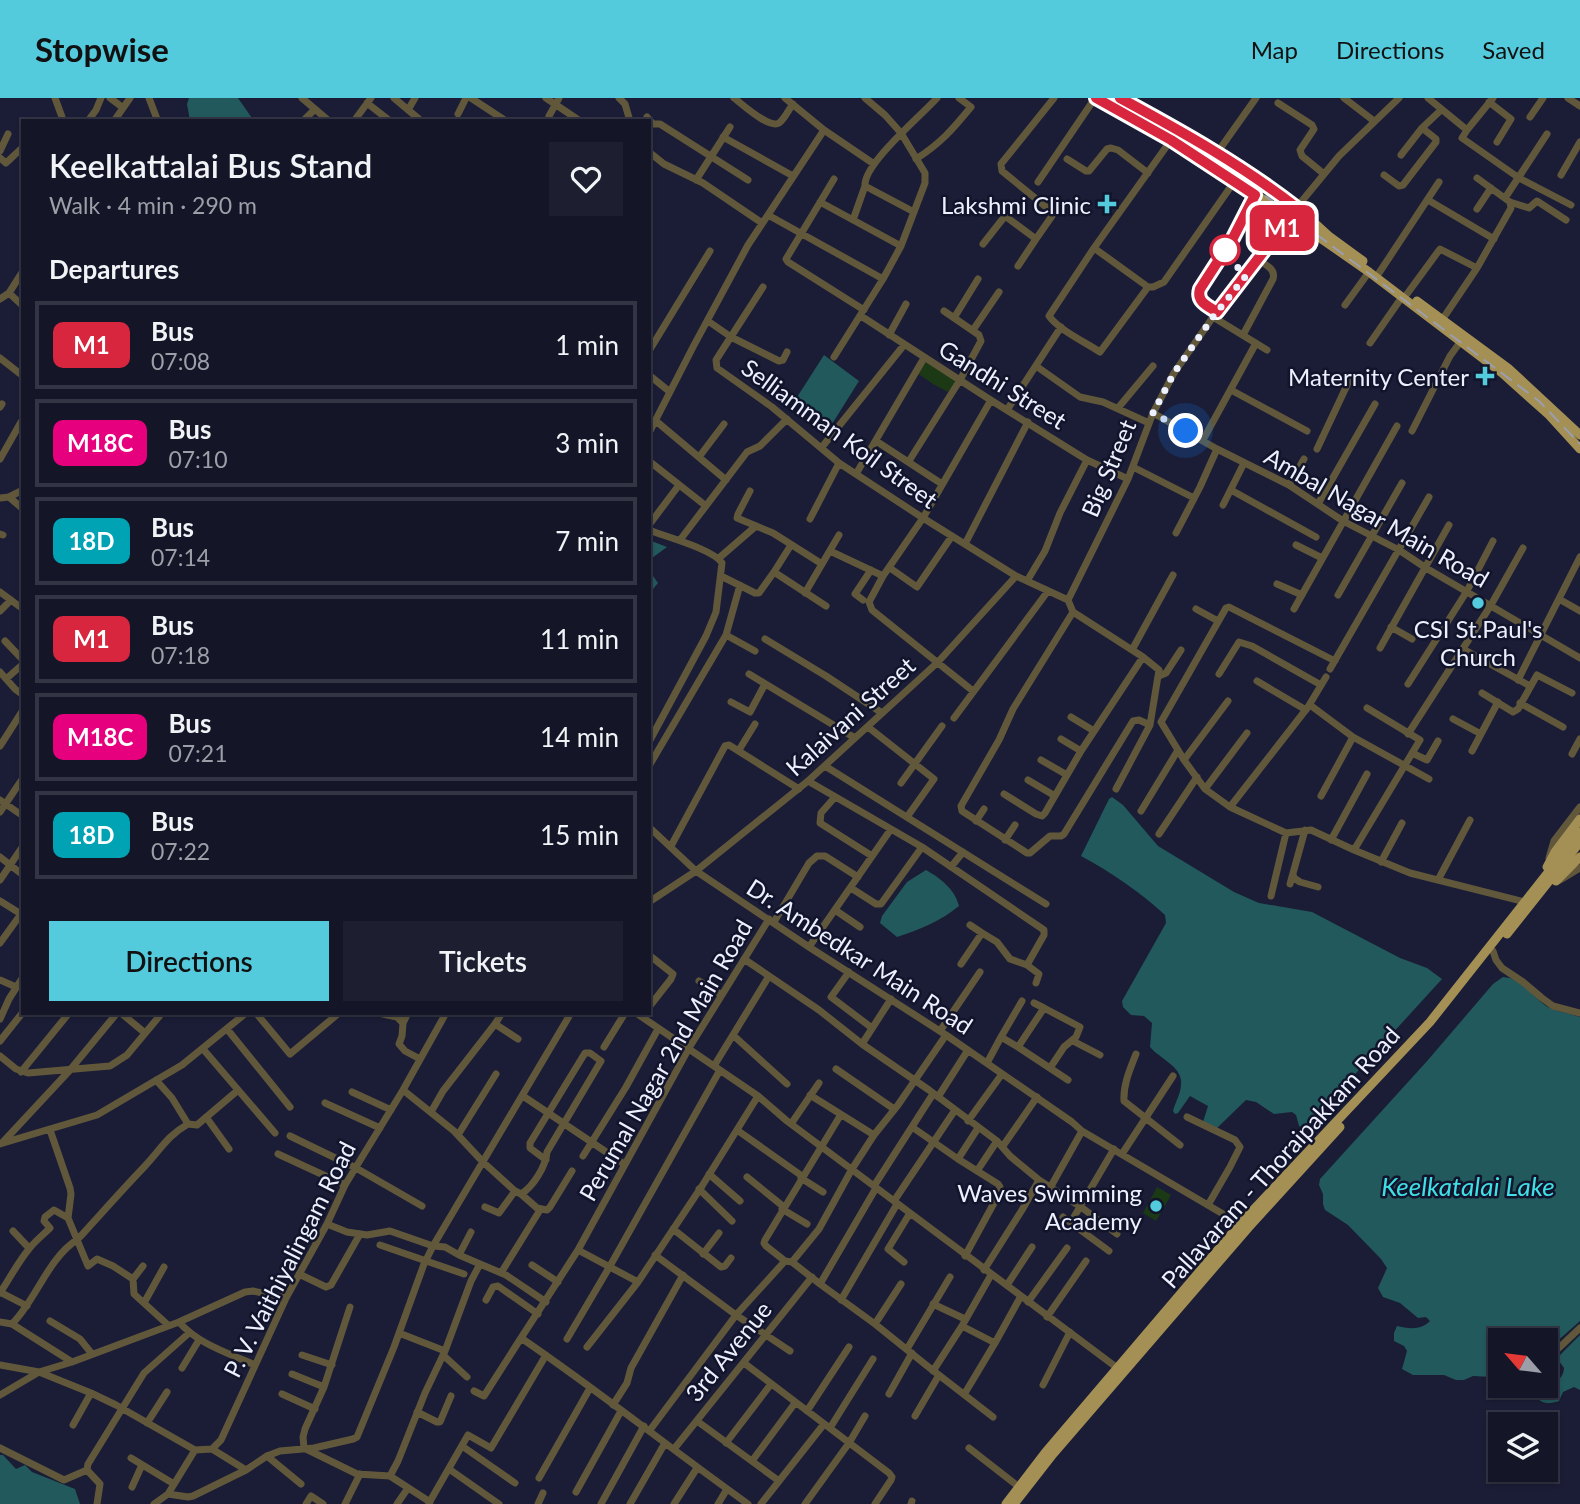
<!DOCTYPE html>
<html lang="en">
<head>
<meta charset="utf-8">
<style>
	:root { --surface:#141628; --page:#1d1f30; --text:#f1f3f6; --muted:#9d9fa8; --line:#333545; --accent:#54cadd }
	body { margin:0; font-family:Lato,sans-serif; background:var(--page); color:var(--text); height:100vh; display:flex; flex-direction:column; font-size:26px; white-space:nowrap }
	* { box-sizing:border-box; margin:0 }
	p { font-size:23px; color:var(--muted) }
	.icon { flex:none; width:38px; height:38px; fill:none; stroke:currentColor; stroke-width:2; stroke-linecap:round; stroke-linejoin:round }
	.map { position:relative; flex:1; overflow:hidden }
	.details { position:absolute; left:21px; top:21px; width:630px; height:896px; display:flex; flex-direction:column; background:var(--surface); border-radius:0px; box-shadow:0 2px 5px #0004,0 0 0 2px var(--line) }
	.details>* { flex:none }
	.badge { padding:0 14px; border-radius:10px; font-size:24px; line-height:46px }
	.needle { width:46px; rotate:298deg }
	.controls { position:absolute; left:1488px; top:1230px; display:grid; gap:14px }
	.controls a { display:grid; place-items:center; width:70px; height:70px; border-radius:0px; background:var(--surface); box-shadow:0 2px 5px #0004,0 0 0 2px var(--line); font-size:35px }
	.you { position:absolute; width:35px; height:35px; margin:-18px; border:5px solid #fff; border-radius:50%; background:#1a73e8; box-shadow:0 0 0 10px #1a73e833 }
	.map>.badge { position:absolute; translate:-50% -50%; box-shadow:0 0 0 4px #fff }
	h2 { padding:0 28px; font-size:26px; line-height:63px }
	.round { display:grid; place-items:center; flex:none; width:74px; height:74px; border-radius:0px; background:var(--page) }
	.summary { display:flex; align-items:center; justify-content:space-between; height:119px; padding:0 28px }
	h1 { font-size:33px; font-weight:600; line-height:52px }
	.button { display:flex; gap:14px; margin-top:auto; padding:14px 28px }
	.button a { flex:1; height:80px; border-radius:0px; background:var(--accent); color:#111; font-size:28px; font-weight:600; line-height:80px; text-align:center }
	.button a+a { background:var(--page); color:var(--text) }
	ul { padding:0; list-style:none }
	li { display:flex; align-items:center; gap:21px; height:88px; margin:0 14px 10px; padding:0 14px; border:4px solid var(--line); border-radius:0px }
	li div { flex:1 }
	li b { display:block; font-size:26px }
	li em { font-style:normal }
	li .badge { min-width:77px; font-weight:700; text-align:center }
	header { display:flex; align-items:center; gap:42px; box-sizing:border-box; height:98px; padding:0 35px; background:var(--accent); color:#111 }
	header strong { font-size:33px }
	nav { display:flex; gap:38px; margin-inline-start:auto; font-size:24px }
	.map>svg:first-child { display:block }
	.green { fill:#1c3916 }
	.water { fill:#21595c }
	.lines { fill:none; stroke-linecap:round; stroke-linejoin:round }
	.minor { stroke:#61583c; stroke-width:7 }
	.major { stroke:#a49054; stroke-width:9 }
	.rail { stroke:#9b9eb0; stroke-width:2; stroke-dasharray:14 7; stroke-linecap:butt }
	.line-casing { stroke:#fff; stroke-width:16 }
	.line { stroke:#d7263d; stroke-width:10 }
	.walk { stroke:#edf0fe; stroke-width:7; stroke-dasharray:0 12.6 }
	.poi-dot { fill:#54cadd; stroke:#11142b; stroke-width:2.5 }
	.stop-dot { fill:#fff; stroke:#d7263d; stroke-width:3.5 }
	.labels { text-anchor:middle; dominant-baseline:central; stroke-width:5; stroke-linejoin:round; paint-order:stroke }
	.poi-label { font-size:24px; fill:#edf0fe; stroke:#11142b; text-anchor:end }
	.street-label { font-size:24px; fill:#edf0fe; stroke:#11142b }
	.water-label { font-size:26px; font-style:italic; fill:#3fdfe6; stroke:#11142b }
</style>
</head>
<body>
<header>
<strong>Stopwise</strong>
<nav><a>Map</a><a>Directions</a><a>Saved</a></nav>
</header>
<div class="map">
<svg width="1580" height="1406" viewBox="0 0 1580 1406">
	<rect width="100%" height="100%" fill="#1a1d35"/>
	<!-- green -->
	<path class="green" d="M924,262L956,283L948,294L933,286L917,275Z
		M1157,1089L1171,1097L1156,1123L1143,1115Z"/>
	<!-- water -->
	<path class="water" d="M189,0H238L254,23H190L187,6Z
		M824,257L859,283L827,334L792,307Z
		M649,442L667,449L652,460L653,478L658,485L649,496Z
		M1112,699L1123,707L1158,748L1234,794L1259,805L1312,814L1400,860L1427,870L1442,881L1305,1031L1299,1028L1296,1017L1292,1014L1274,1016L1256,1004L1246,1002L1216,1031L1203,1024L1208,1008L1190,998L1178,1015L1175,1016L1173,1013C1175,1004 1181,996 1181,986C1183,969 1160,961 1150,949L1152,925L1144,918L1131,917L1123,909L1122,903L1166,825L1165,817C1140,794 1111,774 1081,758L1109,701Z
		M926,772C940,780 955,791 959,808C941,823 919,832 897,839L880,825L882,818L907,784Z
		M1503,879C1522,880 1531,898 1546,908C1556,914 1569,915 1580,919V1223L1545,1254V1242H1500V1282L1492,1279L1473,1278L1464,1282H1456L1444,1277H1413L1402,1271L1407,1253L1404,1248L1394,1243V1235L1397,1228C1409,1231 1422,1232 1430,1223L1426,1219L1418,1220L1400,1205L1383,1199L1378,1190L1387,1170L1381,1161L1348,1127L1325,1112L1323,1106V1096L1319,1087L1320,1081L1428,962L1493,886Z
		M1580,1237V1292L1574,1289L1563,1294L1559,1303C1540,1309 1541,1301 1526,1293C1522,1291 1518,1290 1514,1288H1540L1547,1291C1554,1286 1564,1280 1564,1270L1559,1263L1560,1257Z
		M0,1357H3L16,1371L25,1367L32,1374L75,1391L80,1406H0Z"/>
	<g class="lines">
		<!-- minor -->
		<path class="minor" d="M55,0L62,19
			M110,0L122,9
			M149,0L157,21
			M302,0L329,23
			M394,0L419,21
			M471,0L506,23
			M546,0L580,23
			M619,0L625,6L630,23
			M734,0C742,6 769,31 779,25C784,22 789,11 793,6
			M785,0L824,32
			M1344,0L1374,23
			M1428,0L1467,32L1462,40L1519,80L1571,107
			M1568,0L1580,8
			M1489,4L1511,21L1497,44
			M367,5L390,23
			M1278,5L1312,27L1314,31L1300,52L1302,58L1324,76
			M408,12L415,0
			M458,16L466,0
			M549,18L559,0
			M647,19L653,26H660L748,82
			M1530,19L1543,0
			M88,23L96,12L101,0
			M114,23L130,0
			M303,23L315,11
			M354,23L371,0
			M1467,32L1493,0
			M723,39L793,78
			M0,53L8,36
			M649,54L664,66L703,85L762,125
			M1217,55L1256,0
			M1401,57L1422,30
			M0,60L6,65L23,49
			M916,61C941,45 952,32 971,9L959,0
			M1067,61L1086,73H1089L1107,51L1111,50L1118,52L1148,75
			M1384,77L1399,88L1403,87L1436,44V41L1422,30L1441,12
			M1561,77L1580,44
			M1477,80L1510,104L1529,110L1537,103L1566,122
			M834,81L786,161L788,164L864,212
			M696,82L730,29
			M1038,84L1095,0
			M865,88L914,114
			M1505,100L1547,36
			M1428,102L1494,141
			M820,104L901,148
			M1477,111L1491,90
			M768,117L883,181
			M853,122L865,88C863,66 922,17 937,0
			M983,146L1005,118L1036,141L1052,118L1051,113L1002,73L1001,66L1054,0
			M1094,150L1148,189
			M1018,168L1036,141
			M1379,175L1439,84
			M763,189L716,262L717,270L772,309L839,365L923,420L1016,478L1068,502L1128,381L1153,315L1174,275L1213,219L1297,109L1339,58L1399,0
			M1148,189L1100,254C1085,244 1059,232 1049,218L1094,150L1171,42
			M1148,189H1153L1164,184L1234,84
			M9,195L23,208
			M1407,196L1440,151L1477,170
			M0,201L9,195L23,173
			M1345,207L1369,174
			M861,218L989,301L1087,362L1128,381
			M1213,219L1267,252
			M954,220L978,181
			M1442,222L1477,170L1511,110L1510,104
			M708,223L731,239L779,263L783,262L787,254
			M973,232L999,194
			M889,237L906,206
			M1243,237L1273,181C1276,171 1266,167 1258,162
			M1370,245L1402,199
			M649,253L710,153
			M834,259L883,181L901,148L925,85V75L901,35L885,17L865,0
			M0,260L23,278
			M1036,268L1080,299L1103,304L1149,325
			M649,277L670,294
			M1231,292L1307,333
			M0,309L2,306
			M1118,310L1153,268
			M1007,312L1061,229
			M1153,315L1217,351L1289,387L1343,423L1399,452L1426,470L1580,560
			M656,323L726,382
			M1412,333L1450,258L1461,243
			M649,335L693,249L748,147L824,32L874,66
			M1203,342L1256,245
			M876,343L942,386
			M822,349L904,247
			M1317,351L1349,283
			M699,359L724,326
			M0,361L21,324
			M649,363L706,408
			M909,363L960,282L981,243L979,237L944,213
			M1133,369L1194,400
			M856,376L924,260
			M1289,387L1304,361
			M1231,392L1316,439
			M750,393L738,416L737,420L773,435L822,466
			M9,399L23,411
			M0,400L9,399L23,392
			M1318,406L1375,306
			M1223,407L1244,365
			M810,421L839,365
			M649,427L679,387
			M649,432C666,439 713,451 722,465L716,514L706,538L649,644
			M1176,435L1200,389L1217,351
			M0,436L3,437
			M680,442L747,354L760,348L787,321
			M965,446L1028,324
			M1296,447L1322,460
			M830,453L883,478
			M719,460L756,428
			M890,470L917,489L952,438
			M774,474L791,447
			M721,478L755,495H759L774,474L826,508
			M1027,483L1045,453L1060,415L1087,362
			M1277,486L1302,497
			M0,494L23,511
			M805,495L839,437
			M1338,497L1402,385
			M1559,501L1580,513
			M863,502L855,496L871,472
			M1068,502L1073,514L1143,559L1159,572L1150,627L1116,691
			M1196,511L1218,523
			M1294,511L1397,328
			M0,513L11,502
			M1073,514L1013,611L999,642L961,708L962,713L1027,755H1030L1050,738H1061L1064,736L1133,623L1139,622L1150,627
			M1391,529L1412,541
			M726,537L755,553
			M765,541L826,578L882,615
			M5,543L23,562
			M1380,550L1449,427
			M1463,551L1530,588
			M1132,552L1173,477
			M1335,563L1229,509L1226,510L1161,624L1184,662L1205,691L1230,709L1286,735L1311,732L1354,752L1410,775L1529,805
			M1330,571L1429,399
			M0,574L15,591L23,597
			M749,576L855,640
			M1219,576L1239,544L1252,548L1321,587
			M1159,578L1166,575L1181,552
			M6,581L23,566
			M1518,582L1580,459
			M1257,583L1306,612
			M1408,586L1467,493L1493,443
			M973,593L872,512L869,504L883,478L923,420L991,302
			M1482,595L1513,614L1518,611L1537,577L1572,595
			M731,604L750,614L765,586
			M1520,605L1563,629
			M1310,607L1353,639L1321,698
			M1071,619L1094,633
			M954,620L1048,493
			M1453,621L1481,636
			M868,629L934,681L907,719
			M1408,636L1491,507L1523,450
			M1353,639L1429,681
			M1061,641L1081,653
			M0,648L23,612
			M739,652L755,626
			M1472,653L1498,604
			M1412,655L1427,662L1438,643
			M1572,656L1580,641
			M1041,662L1067,677
			M1184,662L1228,603
			M649,668L726,537L740,487
			M825,668L1046,806
			M1028,682L1055,698
			M808,683L922,749L1044,832V837L1027,867L1039,876L1036,885
			M901,685L942,628
			M1205,691L1247,635
			M1004,696L1036,716L1042,718L1045,715L1081,653L1143,559
			M835,699L821,715L820,725L872,758
			M0,702L23,718
			M1230,709L1308,609L1326,579
			M1141,713L1178,652
			M0,714L23,680
			M976,723L984,711
			M649,729L696,773L809,849L946,937L1072,1024L1082,1033L1240,1126
			M1159,736L1197,679
			M1005,742L1015,727
			M1331,742L1367,676
			M671,748L725,648L729,647L799,691
			M1354,752L1420,642L1367,610
			M0,759L23,777
			M1549,760L1554,743L1580,709
			M1381,764L1402,725
			M951,769L963,754
			M1293,776L1294,780L1300,784L1318,789
			M0,782L23,748
			M1438,782L1470,722
			M1560,782L1580,770
			M1290,786L1305,732
			M851,790L876,806H881L922,749
			M1271,798L1286,735
			M0,803L21,816L0,845
			M649,804L696,773L808,683L938,564L1016,478
			M835,812L860,829
			M774,824L809,765L817,758H825L858,779
			M970,827L982,835
			M809,849L891,731
			M1493,853L1496,862L1502,870L1523,884L1542,900L1553,908L1580,915
			M649,857L673,876L671,881L649,909
			M744,861L819,912L862,946L929,992L997,1043L1010,1058L1039,1082L1081,1109L1117,1136
			M961,866L982,835L997,844L1010,861L1027,867
			M849,874L831,899L872,930
			M0,882L16,889
			M699,883L722,897
			M1044,910L1080,929L1076,939L1064,949L1050,970
			M121,915L145,935
			M256,915L290,956L339,915
			M378,915L397,919L403,925L402,938L399,946L405,953L420,961
			M636,915L758,998L787,1023L1120,1272
			M0,921L9,901L23,879
			M403,925L408,915
			M495,926L502,915
			M227,931L290,1009
			M940,933L980,874
			M734,938L787,986
			M1001,939L1022,903
			M0,943L23,914
			M1073,943L1100,957
			M862,946L891,901
			M604,949L625,915
			M1018,949L1044,910L1034,905
			M203,951L275,1035
			M1136,956C1130,971 1123,987 1124,1003L1180,1047
			M0,958L16,971L28,975L110,968L127,957L162,915
			M987,965L1001,939L1018,949L1068,982
			M714,968L769,878
			M836,971L894,1011
			M21,974L69,915
			M403,992L454,1033L483,1064L515,1093L521,1096C533,1089 546,1068 547,1054L601,963L590,955H585L530,1045V1050L546,1062
			M352,994L391,1012
			M810,997L874,1037
			M523,998L624,1066
			M938,999L968,952
			M325,1005L380,1030
			M431,1014L443,993L495,926L518,941
			M206,1019L229,1051
			M1187,1019L1235,1042L1240,1049L1230,1069L1208,1107
			M968,1023L1002,976
			M188,1026L197,1027L237,993
			M791,1026L819,985
			M912,1029L958,1061
			M50,1032L70,1090L71,1096L68,1120L88,1168L97,1161L113,1168L133,1181
			M737,1032L802,1078
			M458,1037L496,976
			M290,1038L356,1070L422,1108
			M3,1044L70,972L117,915
			M0,1046L97,1017L182,967L246,915
			M1003,1048L1037,999
			M278,1056L345,1087
			M1122,1056L1173,978
			M583,1058L626,989L658,931
			M977,1073L997,1043
			M709,1076L740,1103
			M747,1079L784,1109
			M801,1080L823,1094
			M874,1088L933,996
			M1050,1090L1082,1033
			M699,1091L732,1123
			M521,1096L537,1110L547,1112L550,1109L572,1073
			M894,1103L955,1012
			M485,1109L499,1115L515,1093
			M782,1111L807,1126
			M1063,1119L1109,1153
			M1071,1124L1114,1051
			M327,1126L347,1134L367,1137L390,1133L433,1148L445,1149L459,1157L480,1166L471,1183L445,1253L425,1295L398,1363L390,1378
			M673,1131L721,1169L725,1168L731,1160
			M13,1133L29,1150
			M380,1147L464,1176
			M578,1152L638,1184
			M703,1156L719,1135
			M459,1157L471,1134
			M655,1157L736,1217L790,1253
			M965,1158L1000,1094V1089L998,1086L958,1061L978,1030
			M785,1163L766,1148L764,1145L765,1142L840,1018
			M792,1164L820,1186L876,1090
			M904,1164L888,1151L910,1115
			M480,1166L506,1177L546,1204
			M532,1167L558,1184
			M143,1168L133,1181L134,1196L168,1227
			M984,1172L1022,1112L1039,1082
			M501,1175L540,1112
			M299,1176L326,1189L331,1187L360,1136
			M820,1186L875,1226L926,1267L993,1319
			M1007,1187L1032,1149
			M0,1194L27,1208
			M0,1195C10,1180 18,1164 29,1151C35,1143 43,1137 50,1130L44,1123L45,1119L54,1112L68,1120
			M486,1202L493,1189L498,1188L538,1216
			M841,1202L897,1106
			M1028,1204L1067,1150
			M144,1205L164,1169
			M933,1206L965,1221
			M350,1209L324,1289L305,1331L303,1339L304,1350L357,1376L390,1378L430,1404
			M1047,1219L1086,1163
			M50,1223L80,1241L92,1256
			M0,1224L12,1226C37,1201 47,1161 78,1141C100,1117 122,1092 145,1068C161,1051 167,1038 188,1026L172,1000L156,982
			M179,1224C198,1246 228,1255 255,1267
			M12,1226L72,1264
			M875,1226L901,1186
			M962,1228L995,1245
			M399,1235L445,1253
			M567,1241L610,1168L720,972
			M587,1249L638,1184L702,1088L758,998
			M907,1251L950,1179
			M302,1257L332,1267
			M443,1257L467,1279
			M1545,1263L1580,1230
			M744,1265L889,1375L892,1379L891,1382L875,1406
			M0,1267L39,1274L91,1295L116,1307L195,1352
			M182,1270L199,1242
			M933,1273L962,1228L991,1177
			M292,1276L324,1289
			M1043,1287L1070,1234
			M474,1293L484,1298L521,1240
			M965,1295L995,1245L1021,1198
			M282,1296L315,1311
			M889,1296L912,1255
			M0,1297L39,1274L72,1264L179,1224L245,1194L253,1193L286,1200
			M613,1307L627,1285L631,1270L683,1177
			M807,1313L849,1249
			M417,1314L437,1324H440L451,1298
			M915,1318L939,1277
			M697,1323L779,1383
			M147,1325L167,1294
			M73,1327L91,1295
			M830,1330L873,1261
			M650,1332L736,1217L785,1163L792,1164L819,1131L852,1071L874,1037L898,1007L946,937
			M726,1345L771,1286
			M462,1348L515,1385
			M0,1350L64,1382L87,1372
			M969,1350L1019,1389
			M212,1351L246,1372
			M674,1351L812,1179
			M267,1358L301,1386
			M131,1360L174,1386
			M752,1363L795,1305
			M449,1371L499,1406
			M539,1380L590,1290
			M132,1389L142,1367
			M576,1394L621,1313
			M168,1396L188,1399L193,1398L246,1372L267,1358L280,1353L314,1350L353,1341L357,1339L394,1249L424,1166L433,1148L571,915
			M429,1405L468,1337L491,1350L546,1257
			M97,1406L100,1386L87,1372L88,1366L144,1275L189,1235
			M154,1406L168,1396L195,1352L212,1351L221,1342L286,1200L327,1126L345,1087L403,992L446,915
			M306,1406L311,1398L323,1406
			M345,1406L360,1376
			M397,1406L408,1390
			M538,1406L543,1395
			M601,1406L644,1328
			M630,1406L665,1345
			M674,1406L697,1370
			M718,1406L727,1391
			M748,1406C672,1352 599,1293 521,1240L578,1152L689,950L769,821
			M761,1406L824,1326
			M805,1406L849,1345L865,1318
			M911,1406L912,1403"/>
		<!-- major -->
		<path class="major" d="M1096,0L1185,50L1290,119L1369,174L1502,275L1549,317L1580,351
			M1120,0L1202,45L1271,89L1297,109L1330,139L1363,163
			M1417,203L1508,270L1580,337
			M1547,769L1555,754L1580,721
			M1556,783L1580,759
			M1507,836L1580,744
			M1006,1406L1045,1355L1240,1126L1430,924L1580,734
			M1014,1406L1053,1356L1248,1130L1340,1029"/>
		<!-- rail -->
		<path class="rail" d="M1104,0L1232,73L1539,303L1580,346"/>
	</g>
	<g class="lines">
		<defs>
			<path id="line" d="M1096,0L1171,42L1255,97L1233,140L1200,191C1196,204 1208,208 1217,214L1297,110C1242,67 1181,33 1120,0"/>
		</defs>
		<!-- line casing -->
		<use href="#line" class="line-casing"/>
		<!-- line -->
		<use href="#line" class="line"/>
		<!-- walk -->
		<path class="walk" d="M1186,333L1153,315L1174,275L1213,219L1245,179L1225,152"/>
	</g>
	<!-- markers -->
	<g class="poi-dot">
		<path d="M1103.5 95.5h7v7h7v7h-7v7h-7v-7h-7v-7h7z"/>
		<path d="M1481.5 267.5h7v7h7v7h-7v7h-7v-7h-7v-7h7z"/>
		<circle cx="1478" cy="505" r="7"/>
		<circle cx="1156" cy="1108" r="7"/>
	</g>
	<circle class="stop-dot" cx="1225" cy="152" r="14"/>
	<g class="labels">
		<!-- poi labels -->
		<g class="poi-label">
			<text x="1091" y="106">Lakshmi Clinic</text>
			<text x="1469" y="278">Maternity Center</text>
			<text x="1478" y="530" text-anchor="middle">CSI St.Paul's<tspan x="1478" dy="28">Church</tspan></text>
			<text x="1142" y="1094">Waves Swimming<tspan x="1142" dy="28">Academy</tspan></text>
		</g>
		<!-- street labels -->
		<g class="street-label">
			<text transform="translate(1003 286) rotate(32)">Gandhi Street</text>
			<text transform="translate(840 335) rotate(36)">Selliamman Koil Street</text>
			<text transform="translate(1108 370) rotate(-67)">Big Street</text>
			<text transform="translate(1377 419) rotate(30)">Ambal Nagar Main Road</text>
			<text transform="translate(850 618) rotate(-42)">Kalaivani Street</text>
			<text transform="translate(860 858) rotate(33)">Dr. Ambedkar Main Road</text>
			<text transform="translate(665 962) rotate(-60)">Perumal Nagar 2nd Main Road</text>
			<text transform="translate(1280 1059) rotate(-48)">Pallavaram - Thoraipakkam Road</text>
			<text transform="translate(289 1161) rotate(-63)">P. V. Vaithiyalingam Road</text>
			<text transform="translate(728 1253) rotate(-51)">3rd Avenue</text>
		</g>
		<!-- water labels -->
		<g class="water-label">
			<text x="1468" y="1088">Keelkatalai Lake</text>
		</g>
	</g>
</svg>
<div class="controls">
<a><svg class="needle" viewBox="-14 -14 28 28"><path d="M0-13l5 13h-10z" fill="#e53935"/><path d="M0 13l5-13h-10z" fill="#9d9fa8"/></svg></a>
<a><svg class="icon" aria-label="layers" viewBox="0 0 24 24"><path d="M12 4l9 5-9 5-9-5zM3 14l9 5 9-5"/></svg></a>
</div>
<div class="you" style="left:1186px;top:333px"></div>
<b class="badge" style="left:1282px;top:130px;background:#d7263d;color:#fff">M1</b>
<section class="details">
<div class="summary"><div><h1>Keelkattalai Bus Stand</h1><p>Walk · 4 min · 290 m</p></div><a class="round"><svg class="icon" aria-label="heart" viewBox="0 0 24 24"><path d="M12 20l-8-8c-3-5 5-10 8-4 3-6 11-1 8 4z"/></svg></a></div>
<h2>Departures</h2>
<ul>
<li><span class="badge" style="background:#d7263d;color:#fff">M1</span><div><b>Bus</b><p>07:08</p></div><em>1 min</em></li>
<li><span class="badge" style="background:#e6007e;color:#fff">M18C</span><div><b>Bus</b><p>07:10</p></div><em>3 min</em></li>
<li><span class="badge" style="background:#00a3b4;color:#fff">18D</span><div><b>Bus</b><p>07:14</p></div><em>7 min</em></li>
<li><span class="badge" style="background:#d7263d;color:#fff">M1</span><div><b>Bus</b><p>07:18</p></div><em>11 min</em></li>
<li><span class="badge" style="background:#e6007e;color:#fff">M18C</span><div><b>Bus</b><p>07:21</p></div><em>14 min</em></li>
<li><span class="badge" style="background:#00a3b4;color:#fff">18D</span><div><b>Bus</b><p>07:22</p></div><em>15 min</em></li>
</ul>
<div class="button"><a>Directions</a><a>Tickets</a></div>
</section>
</div>
</body>
</html>
